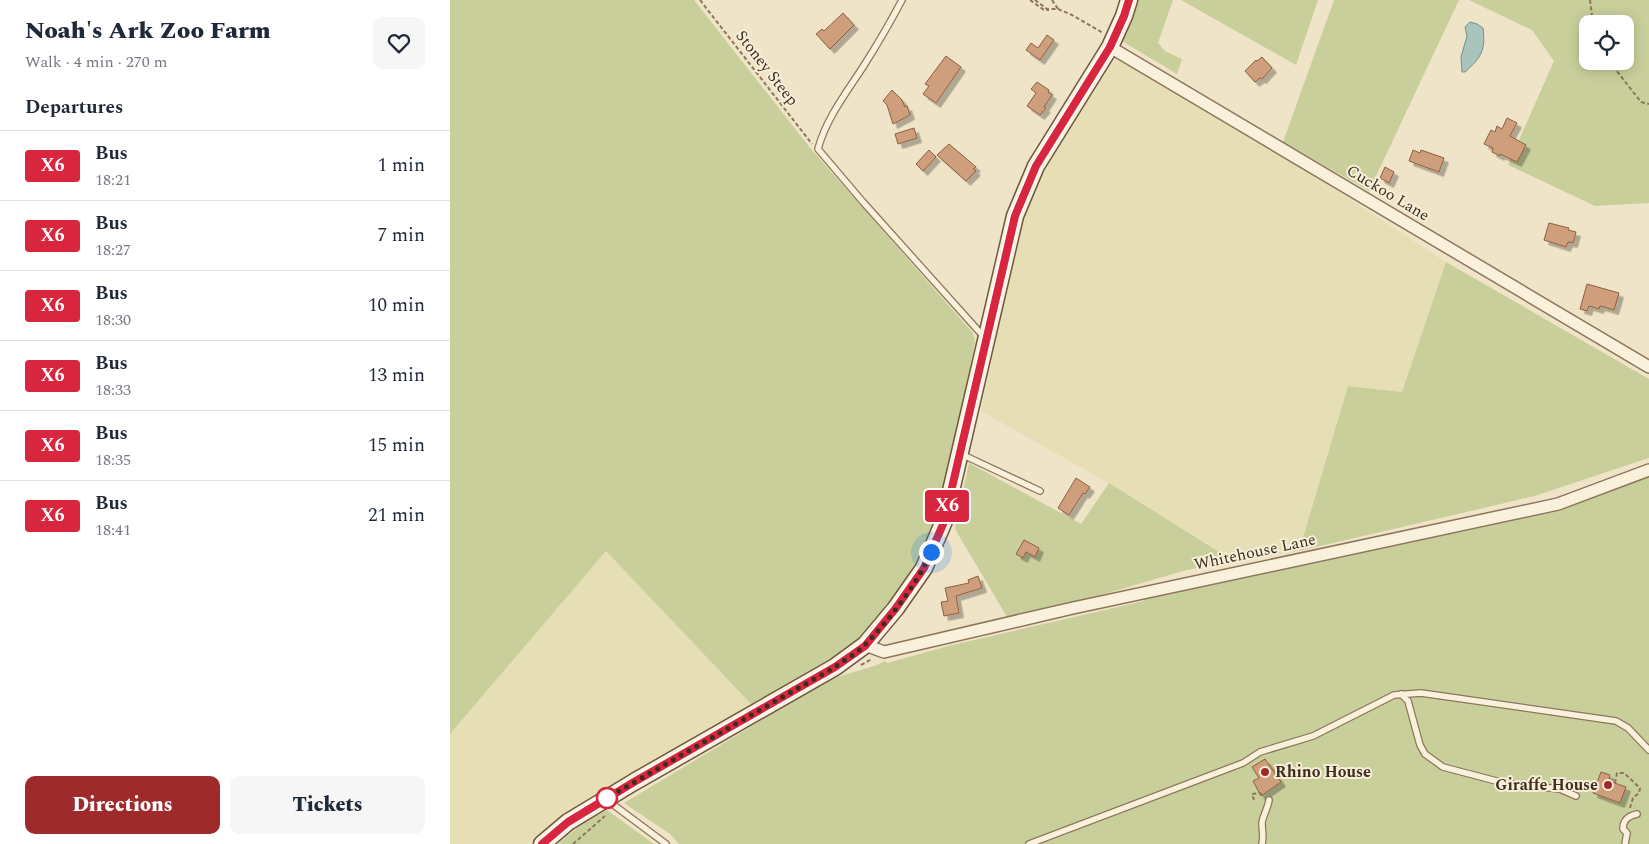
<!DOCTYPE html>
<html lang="en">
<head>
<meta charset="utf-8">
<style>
	:root { --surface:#fff; --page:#f6f6f7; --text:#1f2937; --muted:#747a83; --line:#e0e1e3; --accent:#9e2a2b }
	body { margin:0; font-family:Spectral,serif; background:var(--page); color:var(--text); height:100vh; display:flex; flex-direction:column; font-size:19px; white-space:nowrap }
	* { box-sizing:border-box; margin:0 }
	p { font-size:16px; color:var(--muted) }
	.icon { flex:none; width:28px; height:28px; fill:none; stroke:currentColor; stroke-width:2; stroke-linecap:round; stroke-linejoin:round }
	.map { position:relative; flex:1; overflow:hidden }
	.drawer { display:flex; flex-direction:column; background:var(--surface); width:450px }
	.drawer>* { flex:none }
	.badge { padding:0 10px; border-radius:4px; font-size:18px; line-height:32px }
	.controls { position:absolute; left:1129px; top:15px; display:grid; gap:10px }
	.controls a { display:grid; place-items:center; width:55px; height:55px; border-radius:10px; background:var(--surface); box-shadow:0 2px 12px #0003; font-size:25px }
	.you { position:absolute; width:25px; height:25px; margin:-12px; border:4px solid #fff; border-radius:50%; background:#1a73e8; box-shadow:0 0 0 8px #1a73e833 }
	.map>.badge { position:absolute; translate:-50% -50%; box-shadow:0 0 0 2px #fff }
	h2 { padding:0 25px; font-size:19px; line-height:45px }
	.round { display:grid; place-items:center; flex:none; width:52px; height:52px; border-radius:10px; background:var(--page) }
	.summary { display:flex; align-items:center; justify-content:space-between; height:85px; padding:0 25px }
	h1 { font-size:24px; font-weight:800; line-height:38px }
	.button { display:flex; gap:10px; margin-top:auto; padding:10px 25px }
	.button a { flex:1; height:58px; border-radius:10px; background:var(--accent); color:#fff; font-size:20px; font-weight:800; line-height:58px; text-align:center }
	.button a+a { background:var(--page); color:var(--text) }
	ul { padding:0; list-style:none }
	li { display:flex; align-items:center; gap:15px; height:70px; padding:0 25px; border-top:1px solid var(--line) }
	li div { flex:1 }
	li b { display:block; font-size:19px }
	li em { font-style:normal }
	li .badge { min-width:55px; font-weight:700; text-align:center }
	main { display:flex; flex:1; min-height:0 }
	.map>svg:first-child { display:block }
	.farmland { fill:#e6deb5 }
	.green { fill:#c9cf9b; fill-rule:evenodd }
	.water { fill:#a9c4bc; stroke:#6f938a }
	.building { fill:#cf9f7d; stroke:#8d5f41; filter:url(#shadow) }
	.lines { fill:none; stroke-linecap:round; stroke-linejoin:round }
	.lane-casing { stroke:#8d765c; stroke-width:8 }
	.street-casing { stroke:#8d765c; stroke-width:14 }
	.secondary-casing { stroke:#6f573f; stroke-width:19 }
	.path { stroke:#8d765c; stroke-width:2; stroke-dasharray:4 2.5; stroke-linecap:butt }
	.lane { stroke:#faf1dc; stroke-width:5.5 }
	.street { stroke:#faf1dc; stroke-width:11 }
	.secondary { stroke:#faf1dc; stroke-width:16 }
	.line-casing { stroke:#fff; stroke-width:11 }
	.line { stroke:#d7263d; stroke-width:8 }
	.walk { stroke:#3d2e20; stroke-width:5; stroke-dasharray:0 9 }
	.poi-dot { fill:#9e2a2b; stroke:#f7eed8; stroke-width:2 }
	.stop-dot { fill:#fff; stroke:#d7263d; stroke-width:2.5 }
	.labels { text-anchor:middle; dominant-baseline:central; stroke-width:4; stroke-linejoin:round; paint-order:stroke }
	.street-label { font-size:16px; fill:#3d2e20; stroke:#f7eed8 }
	.poi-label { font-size:16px; font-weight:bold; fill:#3d2e20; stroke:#f7eed8; text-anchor:start }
</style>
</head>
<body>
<main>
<section class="drawer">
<div class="summary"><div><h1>Noah's Ark Zoo Farm</h1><p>Walk · 4 min · 270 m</p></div><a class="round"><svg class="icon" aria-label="heart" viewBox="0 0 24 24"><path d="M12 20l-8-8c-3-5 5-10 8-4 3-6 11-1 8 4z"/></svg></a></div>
<h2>Departures</h2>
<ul>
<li><span class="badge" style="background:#d7263d;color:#fff">X6</span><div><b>Bus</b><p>18:21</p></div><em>1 min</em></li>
<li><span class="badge" style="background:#d7263d;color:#fff">X6</span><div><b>Bus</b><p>18:27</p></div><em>7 min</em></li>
<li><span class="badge" style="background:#d7263d;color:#fff">X6</span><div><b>Bus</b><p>18:30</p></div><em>10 min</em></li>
<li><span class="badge" style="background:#d7263d;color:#fff">X6</span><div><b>Bus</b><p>18:33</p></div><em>13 min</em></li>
<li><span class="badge" style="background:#d7263d;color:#fff">X6</span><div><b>Bus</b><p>18:35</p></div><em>15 min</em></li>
<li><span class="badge" style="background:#d7263d;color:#fff">X6</span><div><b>Bus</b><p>18:41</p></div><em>21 min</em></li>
</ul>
<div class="button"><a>Directions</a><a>Tickets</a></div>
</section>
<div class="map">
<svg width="1199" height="844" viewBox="0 0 1199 844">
	<defs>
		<filter id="shadow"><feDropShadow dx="4.5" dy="4.5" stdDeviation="0" flood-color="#0004"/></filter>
	</defs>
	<rect width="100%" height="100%" fill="#f0e4c8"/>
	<!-- farmland -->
	<path class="farmland" d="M666,58L881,187L996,262L952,392L898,386L849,551L793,561L795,556H789V560H782L662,485L531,411L568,237L579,202L597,162Z
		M156,551L301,704L139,797L113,815L78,844H0V734Z"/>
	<!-- green -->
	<path class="green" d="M0,0H244L361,149L523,333L525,342L506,436L481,532L472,552L445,595L419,628L406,641L388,654L301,704L156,551L0,734Z
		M685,0H723L708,43L715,51L732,59L727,74L670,40Z
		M731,0H868L846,65Z
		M884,0H1009L919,191L833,142Z
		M1019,0H1199V203L1145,206L1058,165L1104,61L1082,30ZM1138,24H1175V61H1138Z
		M996,262L1199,379V458L1085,496L849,551L898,386L952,392Z
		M519,463L631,524L659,483L782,560L733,571L624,603L557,617L505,529Z
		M1199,476V844H229L220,834L174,803L380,679L427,665L435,661L437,663L502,645L694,601L693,598L1049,522Z
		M157,810L204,844H108L128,827Z"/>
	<!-- water -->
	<path class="water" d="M1020,22L1027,24L1033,28C1036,50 1031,58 1015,72H1012L1011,57L1017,36L1015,27Z"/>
	<!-- building -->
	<path class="building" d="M393,13L404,25L380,49L366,34L372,29L374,31Z
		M597,35L604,40L590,60L576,50L581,43L588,48Z
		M496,56L511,67L486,103L473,94L479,86L475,84Z
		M812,57L822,68L812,79L810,78L805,82L795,71L806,60L807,61Z
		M587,82L599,90L598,92L602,95L594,107L596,108L590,115L577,106L586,93L581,89Z
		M442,90L452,100L455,107L457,106L460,115L443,124L437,105L433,101Z
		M1057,118L1067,123L1060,136L1076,145L1067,162L1050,154V156L1042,152L1043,148L1034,144L1041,130L1045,132L1047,126L1052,129Z
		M464,128L467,138L448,144L445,134Z
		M499,144L526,167L523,169L526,171L516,181L487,155Z
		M479,150L486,157L473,171L466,164Z
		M963,150L970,153L971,150L994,158L989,172L959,161Z
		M935,167L944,172L939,183L930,178Z
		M1099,223L1119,228L1118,230L1126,232L1123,243L1118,242L1116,247L1094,240Z
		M1137,284L1169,293L1164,310L1150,306L1149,309L1139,306L1137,311L1130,309Z
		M626,478L640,487L635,494L633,493L619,515L608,508Z
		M574,540L589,548L585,557L576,552L573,558L566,554Z
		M528,576L532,588L506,596L509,613L494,616L491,602L498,601L495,588L519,583L518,580Z
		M815,759L831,782L811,796L803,781L809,778L802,767Z
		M1151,772L1160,775L1159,781L1176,787L1170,803L1143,793Z"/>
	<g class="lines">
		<defs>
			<path id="lane" d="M452,0C440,23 427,45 413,67C396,93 376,119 368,149L413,202L534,337
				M511,454L590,491
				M951,694L958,701L970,745L975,754L993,767L1054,783L1110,789L1126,796
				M157,800L216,844
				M579,844L793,763L810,752L863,736L944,695L971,693L1166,721L1178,728L1199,750
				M812,844C814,836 812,831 812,823C812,818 818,808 819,800
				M1175,844L1177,833L1173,829C1173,820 1178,816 1187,814"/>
			<path id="street" d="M660,47L1199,367
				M415,645L434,652L623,608L1108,504L1199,470"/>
			<path id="secondary" d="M92,844L118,822L184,782L385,667L415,645L446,608L474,568L494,521L565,216L586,166L660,47L674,16L679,0"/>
		</defs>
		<!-- lane casing -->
		<use href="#lane" class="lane-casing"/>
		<!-- street casing -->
		<use href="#street" class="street-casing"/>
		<!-- secondary casing -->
		<use href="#secondary" class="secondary-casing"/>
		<!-- path -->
		<path class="path" d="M250,0L362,144
			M580,0L594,10H599
			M585,0L597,9H608L622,15L653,33
			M602,0L608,9
			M1140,0L1143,24
			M1159,61L1191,102L1199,104
			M411,665L422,659
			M1165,783L1167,773H1174L1190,788L1189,793L1183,798L1180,808
			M804,800L802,794L810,793L812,795
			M123,844L155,816"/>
		<!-- lane -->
		<use href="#lane" class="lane"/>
		<!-- street -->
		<use href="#street" class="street"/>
		<!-- secondary -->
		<use href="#secondary" class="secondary"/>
	</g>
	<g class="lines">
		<defs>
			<path id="line" d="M92,844L118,822L184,782L385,667L415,646L446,608L474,568L494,522L565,216L586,166L660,47L674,16L679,0"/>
		</defs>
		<!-- line casing -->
		<use href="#line" class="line-casing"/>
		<!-- line -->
		<use href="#line" class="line"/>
		<!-- walk -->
		<path class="walk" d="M157,798L155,799L385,667C395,660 407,653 416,644C439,620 468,583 481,552"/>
	</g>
	<!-- markers -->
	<g class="poi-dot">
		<circle cx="815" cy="772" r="5"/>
		<circle cx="1158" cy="785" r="5"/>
	</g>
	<circle class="stop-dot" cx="157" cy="798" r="10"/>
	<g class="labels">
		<!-- street labels -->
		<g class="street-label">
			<text transform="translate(317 68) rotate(52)">Stoney Steep</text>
			<text transform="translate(938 193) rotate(31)">Cuckoo Lane</text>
			<text transform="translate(805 552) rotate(-12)">Whitehouse Lane</text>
		</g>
		<!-- poi labels -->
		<g class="poi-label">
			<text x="825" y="772">Rhino House</text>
			<text x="1148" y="785" text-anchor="end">Giraffe House</text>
		</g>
	</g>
</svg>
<div class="controls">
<a><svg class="icon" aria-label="locate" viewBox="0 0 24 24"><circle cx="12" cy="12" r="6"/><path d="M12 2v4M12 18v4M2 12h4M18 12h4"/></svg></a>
</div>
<div class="you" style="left:481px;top:552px"></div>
<b class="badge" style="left:497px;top:506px;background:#d7263d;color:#fff">X6</b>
</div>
</main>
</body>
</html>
